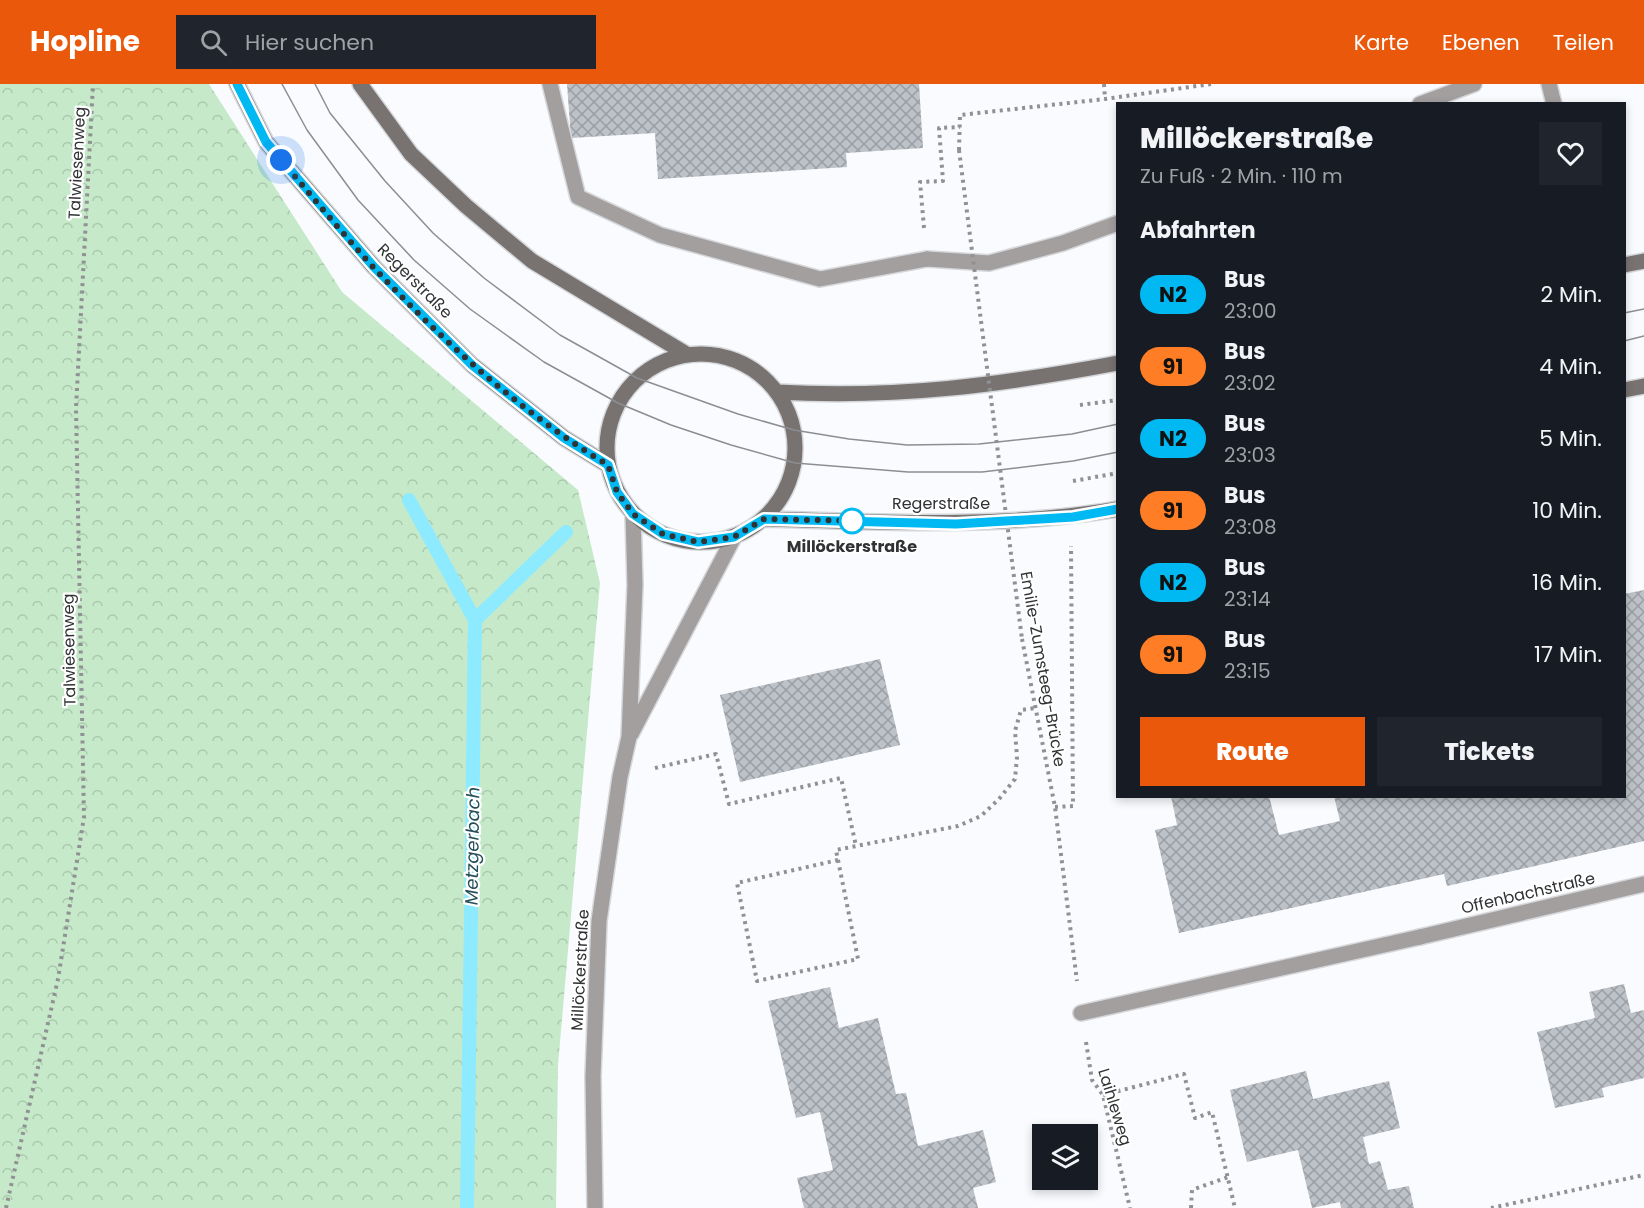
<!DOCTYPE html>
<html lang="de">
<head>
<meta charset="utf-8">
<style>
	:root { --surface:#171b24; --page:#20242c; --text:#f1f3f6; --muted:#9ea1a6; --accent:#ea580c }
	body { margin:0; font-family:Poppins,sans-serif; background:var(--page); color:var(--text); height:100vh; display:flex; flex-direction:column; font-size:22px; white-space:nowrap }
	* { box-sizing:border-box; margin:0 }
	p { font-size:20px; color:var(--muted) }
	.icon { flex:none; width:33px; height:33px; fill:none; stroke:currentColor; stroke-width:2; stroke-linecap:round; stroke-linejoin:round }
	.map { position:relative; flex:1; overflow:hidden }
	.drawer { position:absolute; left:1116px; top:18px; width:510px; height:696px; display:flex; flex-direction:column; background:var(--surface); border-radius:0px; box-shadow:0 3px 9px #0003 }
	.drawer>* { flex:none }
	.badge { padding:0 12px; border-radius:20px; font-size:21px; line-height:39px }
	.tools { position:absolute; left:1032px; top:1040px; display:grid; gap:12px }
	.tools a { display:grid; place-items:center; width:66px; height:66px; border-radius:0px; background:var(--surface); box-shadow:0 3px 9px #0003; font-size:30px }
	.you { position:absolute; width:30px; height:30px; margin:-15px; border:4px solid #fff; border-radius:50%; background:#1a73e8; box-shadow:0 0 0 9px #1a73e833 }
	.map>.badge { position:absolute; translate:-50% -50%; box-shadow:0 0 0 3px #fff }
	h2 { padding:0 24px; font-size:22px; line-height:54px }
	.round { display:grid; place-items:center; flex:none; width:63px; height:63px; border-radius:0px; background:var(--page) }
	.overview { display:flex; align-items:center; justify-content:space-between; height:102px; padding:0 24px }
	h1 { font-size:28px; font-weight:800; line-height:45px }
	.action { display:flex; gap:12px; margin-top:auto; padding:12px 24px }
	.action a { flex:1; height:69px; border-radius:0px; background:var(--accent); color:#fff; font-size:24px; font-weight:800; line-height:69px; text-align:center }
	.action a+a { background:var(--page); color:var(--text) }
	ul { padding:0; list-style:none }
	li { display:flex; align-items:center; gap:18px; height:72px; padding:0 24px }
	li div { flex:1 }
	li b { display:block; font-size:22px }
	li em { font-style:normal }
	li .badge { min-width:66px; font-weight:700; text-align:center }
	header { display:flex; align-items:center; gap:36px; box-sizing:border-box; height:84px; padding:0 30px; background:var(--accent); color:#fff }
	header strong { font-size:28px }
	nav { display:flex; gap:33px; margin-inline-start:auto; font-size:21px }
	.search { width:420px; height:54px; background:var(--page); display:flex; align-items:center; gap:15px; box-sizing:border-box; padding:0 21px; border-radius:0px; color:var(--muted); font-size:22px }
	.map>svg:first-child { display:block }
	.forest { fill:url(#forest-crowns) }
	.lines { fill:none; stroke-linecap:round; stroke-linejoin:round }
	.stream { stroke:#8deaff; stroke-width:14 }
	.building { fill:url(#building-cross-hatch) }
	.service-casing { stroke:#d5d7da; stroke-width:18 }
	.minor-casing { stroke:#d5d7da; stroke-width:18 }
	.secondary-casing { stroke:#d5d7da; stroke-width:18 }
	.path { stroke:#8f9193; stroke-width:4; stroke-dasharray:3 4.5; stroke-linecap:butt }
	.service { stroke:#a29f9e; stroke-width:15 }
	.minor { stroke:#a29f9e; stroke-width:15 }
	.secondary { stroke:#787371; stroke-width:15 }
	.tram { stroke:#8c8e91; stroke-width:1.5 }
	.path-bridge { stroke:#8f9193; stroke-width:4; stroke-dasharray:3 4.5; stroke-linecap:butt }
	.line-casing { stroke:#fff; stroke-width:14 }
	.line { stroke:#00b9f2; stroke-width:9 }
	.walk { stroke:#303234; stroke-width:6; stroke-dasharray:0 10.8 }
	.stop-dot { fill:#fff; stroke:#00b9f2; stroke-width:3 }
	.labels { text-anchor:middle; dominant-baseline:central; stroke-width:4.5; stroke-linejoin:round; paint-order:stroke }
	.street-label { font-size:16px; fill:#303234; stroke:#fff }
	.stop-label { font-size:16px; font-weight:bold; fill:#303234; stroke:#fff }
	.water-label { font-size:18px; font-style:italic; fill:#244e58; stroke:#fff }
</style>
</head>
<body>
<header>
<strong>Hopline</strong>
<div class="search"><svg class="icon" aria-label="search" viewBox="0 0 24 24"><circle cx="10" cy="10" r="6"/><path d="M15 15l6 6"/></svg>Hier suchen</div>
<nav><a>Karte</a><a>Ebenen</a><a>Teilen</a></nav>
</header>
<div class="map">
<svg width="1644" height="1124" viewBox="0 0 1644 1124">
	<defs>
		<pattern id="forest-crowns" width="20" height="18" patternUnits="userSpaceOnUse" patternTransform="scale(1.5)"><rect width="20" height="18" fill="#c6eac9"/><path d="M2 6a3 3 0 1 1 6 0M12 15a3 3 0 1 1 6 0" fill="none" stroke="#aac9ad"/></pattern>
		<pattern id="building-cross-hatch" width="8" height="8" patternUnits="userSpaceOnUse" patternTransform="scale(1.5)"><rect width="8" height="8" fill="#bdc2c8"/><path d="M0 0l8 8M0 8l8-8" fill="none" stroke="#9a9ea3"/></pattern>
	</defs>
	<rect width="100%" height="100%" fill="#f9fbfe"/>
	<!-- forest -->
	<path class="forest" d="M0,0H209L342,208L578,406L600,499L558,981L556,1124H0Z"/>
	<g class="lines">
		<!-- stream -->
		<path class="stream" d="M409,416L475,536L467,1124
			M475,536L566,448"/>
	</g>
	<!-- building -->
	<path class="building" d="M567,0H919L923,64L846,69L847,83L658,95L655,49L571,54Z
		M1644,506V757L1447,802L1444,790L1179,849L1155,746L1177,741L1171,712H1269L1279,751L1340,737L1334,712H1624V510Z
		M880,575L900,661L740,698L720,611Z
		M1624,900L1631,929L1644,926V994L1602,1004L1604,1013L1555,1024L1537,948L1595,934L1589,908Z
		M830,903L839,944L878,934L896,1010L906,1009L918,1062L983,1046L996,1098L973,1104L978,1124H804L797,1094L833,1086L820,1028L796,1034L768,917Z
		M1306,987L1313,1015L1389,997L1400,1044L1363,1053L1369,1080L1380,1077L1388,1106L1409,1102L1414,1124H1341L1340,1118L1312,1124L1298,1066L1247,1078L1230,1006Z"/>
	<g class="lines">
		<defs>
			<path id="service" d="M550,0L578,113L660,151L820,195L927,175
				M1549,0L1554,20
				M1081,929L1420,853"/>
			<path id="minor" d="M1420,20L1474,0
				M927,175L989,179L1063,159L1118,139
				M631,650L734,453
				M1420,853L1644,800
				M595,1124L593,992L599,837L620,693L629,653L635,501L633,430"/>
			<path id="secondary" d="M237,0L266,58L374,183L472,281L564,354L608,381
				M360,0L411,70L466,122L532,177L688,271
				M1624,181L1644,177
				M607 364a94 94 0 1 1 188 0a94 94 0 1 1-188 0Z
				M1624,306L1644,302
				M777,308C895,315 1002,301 1118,279
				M764,435C882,438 1001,445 1118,425"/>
		</defs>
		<!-- service casing -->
		<use href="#service" class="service-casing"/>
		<!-- minor casing -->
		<use href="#minor" class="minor-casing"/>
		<!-- secondary casing -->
		<use href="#secondary" class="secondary-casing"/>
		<!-- path -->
		<path class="path" d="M1104,0L1105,15
			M959,66L960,31L1105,15L1211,0
			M924,144L920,98L943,97L939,44L960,43
			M1080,321L1118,316
			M1073,397L1118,389
			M1022,555L1055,723L1077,897
			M655,684L716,670L729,720L841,694L856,762
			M1055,723L1073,722L1071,462
			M838,776L737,799L757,897L858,875L838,776L836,766L958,742L981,732L999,715L1015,695L1017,673L1015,647L1021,626L1036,624
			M1086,958L1092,996L1103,1011L1130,1124
			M1103,1011L1184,990L1195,1034L1212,1028L1235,1124
			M6,1124L58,895L84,733L76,324L93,0
			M1191,1124L1192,1106L1228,1093
			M1491,1124L1644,1091"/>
		<!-- service -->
		<use href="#service" class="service"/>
		<!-- minor -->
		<use href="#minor" class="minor"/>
		<!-- secondary -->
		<use href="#secondary" class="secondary"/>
		<!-- tram -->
		<path class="tram" d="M282,0L307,46L358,116L414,176L470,225L544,278L618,319L671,341L731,361L795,379L908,388H982L1073,377L1118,368
			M315,0L330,29L385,97L433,149L484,194L560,251L637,294L738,330L794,346L849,355L907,361L979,360L1072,350L1118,340
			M1624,229L1644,225
			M1624,257L1644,252"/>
		<!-- path-bridge -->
		<path class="path-bridge" d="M959,66L1022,555"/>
	</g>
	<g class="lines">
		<defs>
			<path id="line" d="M237,0L266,58L374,183L472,281L564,354L608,381L617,408L633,430L663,450L698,458L734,453L764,435L956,440L1073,433L1118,425"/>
		</defs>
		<!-- line casing -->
		<use href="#line" class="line-casing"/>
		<!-- line -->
		<use href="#line" class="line"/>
		<!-- walk -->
		<path class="walk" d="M281,76C312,112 342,149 374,184C444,258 520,328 608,381L617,408L633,430L663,450L698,458L734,453L764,435L860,437H852"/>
	</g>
	<!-- markers -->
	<circle class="stop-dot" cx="852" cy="437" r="12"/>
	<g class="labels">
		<!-- street labels -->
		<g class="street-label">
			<text transform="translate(77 79) rotate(-87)">Talwiesenweg</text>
			<text transform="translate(415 197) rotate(45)">Regerstraße</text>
			<text x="941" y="419">Regerstraße</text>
			<text transform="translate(69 566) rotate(-91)">Talwiesenweg</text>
			<text transform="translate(1043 585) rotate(80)">Emilie-Zumsteeg-Brücke</text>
			<text transform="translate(1528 809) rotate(-13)">Offenbachstraße</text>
			<text transform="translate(580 886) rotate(-87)">Millöckerstraße</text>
			<text transform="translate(1115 1023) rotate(73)">Laihleweg</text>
		</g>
		<!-- stop labels -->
		<g class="stop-label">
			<text x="852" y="462">Millöckerstraße</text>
		</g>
		<!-- water labels -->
		<g class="water-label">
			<text transform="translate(472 762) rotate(-89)">Metzgerbach</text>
		</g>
	</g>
</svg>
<div class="tools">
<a><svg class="icon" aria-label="layers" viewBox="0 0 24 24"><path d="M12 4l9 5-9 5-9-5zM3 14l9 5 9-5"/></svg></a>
</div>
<div class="you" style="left:281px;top:76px"></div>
<section class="drawer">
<div class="overview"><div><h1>Millöckerstraße</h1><p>Zu Fuß · 2 Min. · 110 m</p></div><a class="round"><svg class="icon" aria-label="heart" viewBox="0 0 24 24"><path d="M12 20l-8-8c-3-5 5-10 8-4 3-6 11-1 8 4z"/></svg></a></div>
<h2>Abfahrten</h2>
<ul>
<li><span class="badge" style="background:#00b9f2;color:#111">N2</span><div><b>Bus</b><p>23:00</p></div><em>2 Min.</em></li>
<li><span class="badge" style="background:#ff7d24;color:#111">91</span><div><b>Bus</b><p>23:02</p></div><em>4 Min.</em></li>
<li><span class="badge" style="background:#00b9f2;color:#111">N2</span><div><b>Bus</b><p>23:03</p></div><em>5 Min.</em></li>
<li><span class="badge" style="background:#ff7d24;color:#111">91</span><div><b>Bus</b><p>23:08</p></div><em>10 Min.</em></li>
<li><span class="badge" style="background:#00b9f2;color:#111">N2</span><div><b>Bus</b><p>23:14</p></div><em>16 Min.</em></li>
<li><span class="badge" style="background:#ff7d24;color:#111">91</span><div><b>Bus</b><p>23:15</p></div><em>17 Min.</em></li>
</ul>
<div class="action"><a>Route</a><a>Tickets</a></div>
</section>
</div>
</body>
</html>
